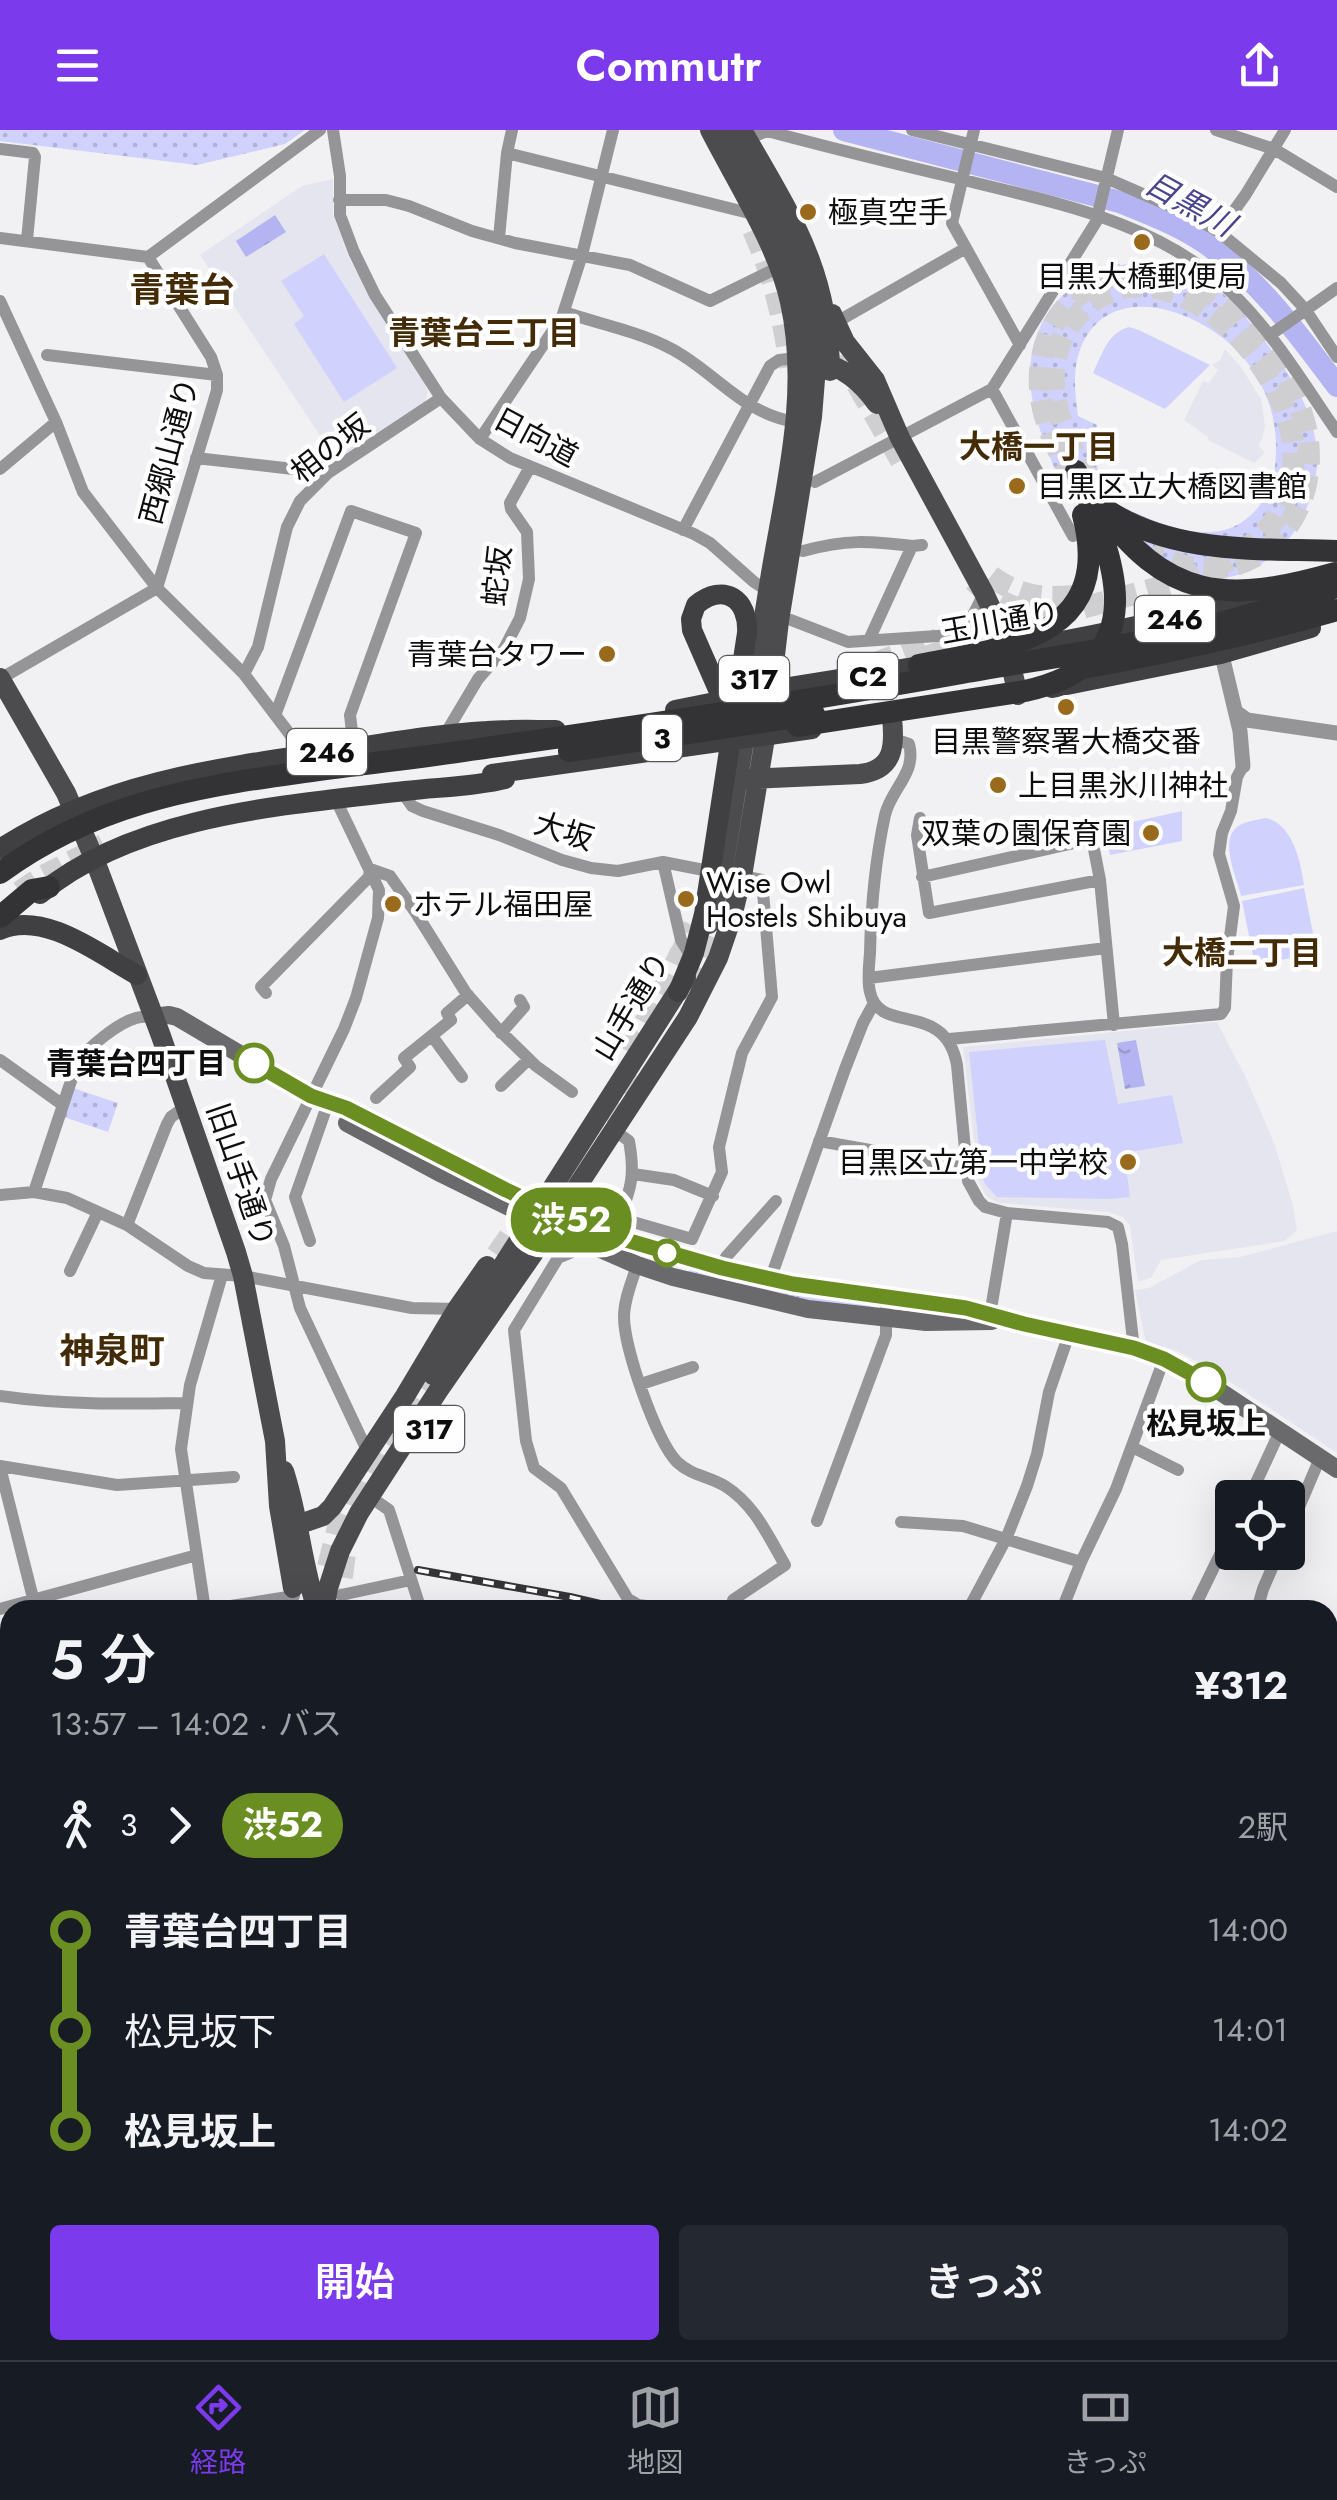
<!DOCTYPE html>
<html lang="ja">
<head>
<meta charset="utf-8">
<style>
	:root { --surface:#171b24; --page:#242831; --text:#f1f3f6; --muted:#9ea1a6; --line:#363941; --accent:#7c3aed }
	body { margin:0; font-family:Jost,"Noto Sans JP",sans-serif; background:var(--page); color:var(--text); height:100vh; display:flex; flex-direction:column; font-size:38px; white-space:nowrap }
	* { box-sizing:border-box; margin:0 }
	p { font-size:32px; color:var(--muted) }
	.icon { flex:none; width:55px; height:55px; fill:none; stroke:currentColor; stroke-width:2; stroke-linecap:round; stroke-linejoin:round }
	.map { position:relative; flex:1; overflow:hidden }
	.details { position:absolute; left:0px; top:1470px; width:1338px; height:760px; display:flex; flex-direction:column; background:var(--surface); border-radius:30px 30px 0 0; box-shadow:0 10px 40px #0002 }
	.details>* { flex:none }
	.badge { padding:0 20px; border-radius:32px; font-size:35px; line-height:65px }
	.buttons { position:absolute; left:1215px; top:1350px; display:grid; gap:20px }
	.buttons a { display:grid; place-items:center; width:90px; height:90px; border-radius:10px; background:var(--surface); box-shadow:0 10px 40px #0002; font-size:50px }
	.map>.badge { position:absolute; translate:-50% -50%; box-shadow:0 0 0 5px #fff }
	.legs { display:flex; align-items:center; gap:15px; height:110px; padding:0 50px; font-size:32px }
	.legs p { margin-inline-start:auto }
	.headline { display:flex; align-items:center; justify-content:space-between; height:170px; padding:0 50px }
	h1 { font-size:55px; font-weight:600; line-height:75px }
	.primary-button { display:flex; gap:20px; margin-top:auto; padding:20px 50px }
	.primary-button a { flex:1; height:115px; border-radius:10px; background:var(--accent); color:#fff; font-size:40px; font-weight:600; line-height:115px; text-align:center }
	.primary-button a+a { background:var(--page); color:var(--text) }
	ul { padding:0 50px; list-style:none }
	li { display:flex; align-items:center; gap:35px; height:100px; font-size:38px }
	li i { display:grid; place-items:center; width:15px; height:100%; margin:0 12px; background:currentColor }
	li i::after { content:''; width:25px; height:25px; margin:-12px; border:8px solid; border-radius:50%; background:var(--surface) }
	li p { margin-inline-start:auto }
	li:first-child i { background:linear-gradient(#0000 50%,currentColor 0) }
	li:last-child i { background:linear-gradient(currentColor 50%,#0000 0) }
	header { display:flex; justify-content:space-between; align-items:center; height:130px; padding:0 50px; background:var(--accent); color:#fff; font-size:45px; font-weight:600 }
	.tab-bar { display:flex; justify-content:space-around; align-items:center; height:140px; border-top:2px solid var(--line); background:var(--surface); font-size:28px; color:var(--muted) }
	.tab-bar a { display:grid; justify-items:center; gap:5px }
	.tab-bar .on { color:var(--accent) }
	.map>svg:first-child { display:block }
	.built { fill:#e4e5ef }
	.grass { fill:url(#grass-tufts) }
	.forest { fill:url(#forest-firs) }
	.park { fill:url(#park-dots) }
	.pitch { fill:#d0d1fd }
	.water { fill:url(#water-ripples) }
	.lines { fill:none; stroke-linecap:round; stroke-linejoin:round }
	.river { stroke:#b4b4f2; stroke-width:22 }
	.trunk-tunnel { stroke:#cfcfd2; stroke-width:20; stroke-dasharray:20 10; stroke-linecap:butt }
	.motorway-tunnel { stroke:#cfcfd2; stroke-width:22; stroke-dasharray:22 11; stroke-linecap:butt }
	.minor { stroke:#959597; stroke-width:12 }
	.tertiary { stroke:#959597; stroke-width:15 }
	.secondary { stroke:#6a6a6c; stroke-width:18 }
	.primary { stroke:#4c4c4e; stroke-width:20 }
	.trunk { stroke:#404042; stroke-width:20 }
	.motorway { stroke:#333335; stroke-width:22 }
	.rail-casing { stroke:#343436; stroke-width:8 }
	.rail { stroke:#fefeff; stroke-width:4; stroke-dasharray:11; stroke-linecap:butt }
	.line-1-casing { stroke:#fff; stroke-width:22 }
	.line-1 { stroke:#6b8e23; stroke-width:15 }
	.poi-dot { fill:#9a6a1c; stroke:#fefeff; stroke-width:4 }
	.stop-1-dot { fill:#fff; stroke:#6b8e23; stroke-width:5 }
	.labels { text-anchor:middle; dominant-baseline:central; stroke-width:9; stroke-linejoin:round; paint-order:stroke }
	.shield { fill:#fefeff; stroke:#565657; stroke-width:2.5 }
	.shield-label { font-size:28px; font-weight:bold; fill:#0e0e0f }
	.poi-label { font-size:30px; fill:#0e0e0f; stroke:#fefeff; text-anchor:start }
	.street-label { font-size:30px; fill:#0e0e0f; stroke:#fefeff }
	.stop-label { font-size:30px; font-weight:bold; fill:#0e0e0f; stroke:#fefeff; text-anchor:end }
	.water-label { font-size:32px; font-style:italic; fill:#4a448d; stroke:#fefeff }
	.neighbourhood-label { font-size:32px; font-weight:bold; fill:#422b06; stroke:#fefeff }
	.quarter-label { font-size:35px; font-weight:bold; fill:#422b06; stroke:#fefeff }
</style>
</head>
<body>
<header><svg class="icon" aria-label="menu" viewBox="0 0 24 24"><path d="M4 6h16M4 12h16M4 18h16"/></svg>Commutr<svg class="icon" aria-label="share" viewBox="0 0 24 24"><path d="M12 15V3M7 8l5-5 5 5M5 13v7h14v-7"/></svg></header>
<div class="map">
<svg width="1337" height="2230" viewBox="0 0 1337 2230">
	<defs>
		<pattern id="grass-tufts" width="24" height="20" patternUnits="userSpaceOnUse" patternTransform="scale(2.5)"><rect width="24" height="20" fill="#d0d1fd"/><path d="M3 7l-1-3M5 7V3M7 7l1-3M15 17l-1-3M17 17v-4M19 17l1-3" fill="none" stroke="#b1b2d8"/></pattern>
		<pattern id="forest-firs" width="22" height="20" patternUnits="userSpaceOnUse" patternTransform="scale(2.5)"><rect width="22" height="20" fill="#d0d1fd"/><path d="M5 1l3.5 6h-7zM16 11l3.5 6h-7z" fill="#b1b2d8"/></pattern>
		<pattern id="park-dots" width="8" height="8" patternUnits="userSpaceOnUse" patternTransform="scale(2.5)"><rect width="8" height="8" fill="#d0d1fd"/><path d="M2 2h.1M6 6h.1" fill="none" stroke="#b1b2d8" stroke-width="1.8" stroke-linecap="round"/></pattern>
		<pattern id="water-ripples" width="26" height="14" patternUnits="userSpaceOnUse" patternTransform="scale(2.5)"><rect width="26" height="14" fill="#b4b4f2"/><path d="M2 4q2-2 4 0t4 0M15 11q2-2 4 0t4 0" fill="none" stroke="#9a9ace"/></pattern>
	</defs>
	<rect width="100%" height="100%" fill="#f1f1f4"/>
	<!-- built -->
	<path class="built" d="M333,49V85L350,130L382,187L421,245L428,262L424,274L337,331L200,125L302,56Z
		M1225,219L1241,237L1261,269L1265,296L1262,310L1258,315L1265,323L1254,333L1208,310V307L1184,290L1203,251L1209,253L1218,240L1212,235L1220,230Z
		M1217,892L1246,948L1274,1013L1293,1075L1297,1100L1285,1111L1161,1130L1151,1148L1138,1152L1130,1096L1123,1087L1109,1082L999,1073L986,1066L979,1052L963,917Z
		M1337,1101V1323L1209,1238L1177,1221L1146,1213L1135,1160L1149,1158L1201,1130L1240,1127Z
		M1328,1998L1337,2003V2230H605L600,2220H1328Z
		M55,2220H187L191,2230H60Z"/>
	<!-- grass -->
	<path class="grass" d="M694,1138L871,1172L870,1182L834,1177L689,1144V1141Z"/>
	<!-- forest -->
	<path class="forest" d="M1328,2121L1337,2126V2177L1328,2178Z
		M1042,2220H1110L1108,2222L1105,2221L1101,2230H1059Z"/>
	<!-- park -->
	<path class="park" d="M0,0H305L285,14L197,35L0,11Z
		M1140,132C1157,134 1175,137 1192,144C1223,157 1243,183 1264,210C1303,261 1334,312 1307,377C1300,394 1291,409 1278,421C1259,439 1229,453 1201,448C1192,446 1182,440 1173,436C1152,428 1130,419 1109,411L1134,382C1169,398 1217,416 1250,386C1271,366 1276,346 1276,317C1276,283 1264,252 1242,226C1204,182 1111,146 1081,217C1072,239 1075,264 1078,286L1097,295L1090,317L1099,342L1065,361C1052,333 1039,304 1033,273C1018,197 1064,140 1140,132Z
		M73,958L118,973L108,1002L64,987Z"/>
	<!-- pitch -->
	<path class="pitch" d="M324,124L397,238L344,272L294,194L304,186L281,151Z
		M1129,197L1139,200L1210,235L1165,279L1093,243C1102,225 1107,203 1129,197Z
		M1182,681V711L1110,725L1105,698Z
		M1265,688C1292,692 1301,732 1304,755L1241,766C1237,747 1217,708 1240,695C1247,691 1257,690 1265,688Z
		M1304,758L1317,823L1255,835L1242,771Z
		M1105,910L1118,974L1172,965L1183,1013L1124,1023L1130,1067L1108,1069L997,1067L985,1054L982,1045L969,922Z
		M74,2220H165L141,2230H78Z"/>
	<!-- water -->
	<path class="water" d="M275,85L286,102L246,127L236,111Z
		M1136,910L1145,956L1125,959L1117,913Z"/>
	<g class="lines">
		<!-- river -->
		<path class="river" d="M844,0L1120,72C1149,84 1179,95 1205,113C1260,150 1298,204 1337,256"/>
		<!-- trunk-tunnel -->
		<path class="trunk-tunnel" d="M19,761L43,745L103,714"/>
		<!-- motorway-tunnel -->
		<path class="motorway-tunnel" d="M753,100C773,144 784,190 790,237
			M824,197L903,334
			M1075,351C1060,326 1045,297 1041,268C1032,208 1070,148 1133,143C1175,140 1211,160 1240,189C1270,219 1297,257 1306,299C1326,394 1241,475 1151,422
			M991,446C1021,469 1051,470 1088,464
			M974,451C994,471 1019,481 1047,486
			M926,527C979,509 1032,492 1086,477C1140,461 1211,450 1255,412C1287,385 1300,343 1291,302C1286,275 1272,251 1256,228C1217,173 1132,122 1077,186C1060,205 1052,231 1054,256C1056,299 1088,352 1113,386
			M842,546L938,509
			M676,834L694,796
			M692,858L723,781
			M629,922L665,856L681,822
			M606,991L639,945
			M478,1152L525,1084
			M359,1374L382,1322L443,1229
			M328,1437L340,1389L355,1348
			M337,1480L345,1424"/>
		<!-- minor -->
		<path class="minor" d="M333,0L340,46V85L354,122L375,165L441,268L480,309L510,328L694,404L710,413L754,452L768,461
			M912,0L1106,48L1191,85L1219,102L1281,153L1305,179L1337,227
			M974,0L952,93L1020,215
			M1216,0L1274,19L1337,57
			M747,9L767,1C831,18 896,34 960,49C1055,73 1158,91 1231,162C1273,202 1304,254 1337,302
			M0,19L33,23L35,27L27,110
			M507,23L753,84
			M339,70H386L409,76L472,101L515,113L630,135L710,171L779,137
			M1219,102L1246,64L1285,0
			M0,108L148,127
			M499,108L507,23L512,0
			M148,127L320,0
			M0,171L56,292L83,362L157,458L244,544L298,615L302,625
			M564,182C602,195 648,203 682,225C723,251 745,283 795,292
			M835,193L966,118
			M1270,205L1337,158
			M47,225L217,245
			M992,259L1073,406
			M480,309L562,187L582,125L613,0
			M196,328L293,339
			M0,339L56,292
			M815,352L992,259L1096,92L1118,0
			M683,400L770,236L779,230L798,228
			M803,421C847,409 868,411 912,416
			M791,490L848,512L952,505C969,499 976,479 984,463
			M869,510L912,416L922,415
			M244,544L258,517L287,397L300,371L328,343L441,268
			M0,549L157,458L213,274L217,260V245L211,227L148,127
			M276,583L351,381L416,403L350,585L354,618
			M893,605L900,611L909,614C917,643 891,659 885,685C875,731 871,776 870,823C869,836 867,850 870,862C879,906 945,869 957,935L968,1051L979,1071L985,1077L1007,1083L1108,1092L1118,1097L1122,1114L1134,1219
			M444,606L478,549L504,519L520,488L529,449L527,402L511,379L510,373L530,337
			M402,662L412,676L423,681L499,705L562,730L591,738L618,741L663,732L714,742
			M336,670L379,760L378,788L356,868L344,899L271,1049L265,1070L284,1116L300,1178L364,1314L371,1319
			M920,688L917,705L929,783L1100,750
			M663,732L681,810L692,828
			M922,747L1092,709L1100,750L1114,895
			M869,848L1106,818
			M266,863L261,857L369,747L370,739L390,746L416,783L466,863L497,898L536,936L572,962
			M501,903L524,877L520,870
			M432,906L462,947
			M949,909L1221,884L1225,878L1227,830L1234,776L1219,724L1222,703L1231,681L1237,647L1243,636
			M0,930L63,975
			M501,956L529,929
			M376,968L410,937L404,928L451,890L447,883L468,865
			M614,1000L629,1011C635,1043 632,1058 619,1088
			M819,1011L966,1037
			M633,1044L674,1050L713,1066
			M34,1062L77,933C88,917 118,893 136,888C142,886 148,887 153,887
			M0,1065L34,1062L67,1068L127,1095L188,1136L204,1143L243,1146L412,1178L457,1179
			M127,1095L167,994L171,987L185,977
			M591,1098L619,1088L692,1109L722,1042L719,1017L742,923L772,867L762,750L742,746
			M579,1109L572,1122L558,1128L514,1200L526,1311L534,1338L561,1358L628,1469L638,1475L681,1480
			M310,1111L295,1067L326,979
			M637,1135C632,1152 624,1169 624,1187C624,1218 656,1310 677,1332C692,1346 709,1346 725,1356C755,1375 768,1406 785,1435L733,1470L732,1480
			M722,1138L726,1127L776,1071
			M70,1141L98,1082
			M770,1150L845,939L863,893L874,873
			M990,1185L1007,1083
			M641,1254L693,1237
			M0,1266C62,1275 124,1274 186,1273
			M1132,1317L1178,1340
			M0,1336L117,1355L234,1347
			M0,1337L36,1480
			M1249,1368L1280,1301
			M379,1373L389,1380L421,1480
			M817,1391L886,1205V1168
			M901,1392L963,1396L1081,1432
			M1288,1403L1320,1328
			M341,1465L411,1450
			M0,1479L197,1425
			M205,1480L181,1319L190,1255L222,1145
			M205,1480L294,1466
			M968,1480L1006,1409L1027,1356L1037,1324L1049,1262L1069,1204
			M1065,1480L1063,1477L1081,1432L1116,1359L1164,1229
			M1193,1480L1232,1400
			M1257,1480L1263,1459L1279,1422
			M0,1558L10,1556
			M1328,1629L1332,1630L1337,1617
			M0,1693L10,1721
			M1328,1707H1337
			M1328,1802L1337,1790
			M1328,1818L1337,1825
			M0,1930L10,1929
			M1328,1945L1334,1949
			M0,2137L10,2133
			M239,2220L243,2230
			M322,2220L327,2230
			M393,2230L416,2220"/>
		<!-- tertiary -->
		<path class="tertiary" d="M1219,513L1240,601L1243,636
			M1236,582L1247,590L1337,603
			M0,1670L10,1667
			M0,1827L10,1829"/>
		<!-- secondary -->
		<path class="secondary" d="M153,887L169,885L177,887L311,966L346,979L506,1060L579,1093L626,1111L755,1146L815,1158L965,1178L1024,1194L1134,1219L1186,1239L1337,1339
			M347,993L442,1044L550,1097L637,1135L673,1147L808,1179L926,1192L992,1191"/>
		<!-- primary -->
		<path class="primary" d="M742,0C790,84 829,140 830,241
			M832,184L845,212L875,250L900,308L984,463L1004,506L1018,565
			M821,232C845,238 863,254 877,274
			M0,548L66,663L94,728L161,906L236,1122L243,1146L275,1311L279,1376L293,1458
			M748,649L860,644C894,640 895,616 892,588
			M709,794L722,744C739,644 755,543 771,443C786,354 810,262 790,172C778,116 736,51 710,0
			M433,1245L686,848
			M284,1341C299,1387 302,1435 317,1480
			M297,1395L323,1386L332,1377L405,1266L457,1179L487,1136
			M324,1480L328,1458L340,1421L359,1383L438,1261L533,1124L688,887L718,828L732,787L742,746L766,602L779,491L812,287L816,237L810,178L798,135L785,107L726,0
			M561,2220L564,2230
			M583,2220L587,2230"/>
		<!-- trunk -->
		<path class="trunk" d="M1010,521C1097,505 1183,488 1269,464
			M1052,558L1221,524L1311,498
			M675,580L795,556L932,534
			M492,644L812,599
			M0,719C99,654 213,638 327,622C380,614 434,604 487,601C510,599 533,600 556,600
			M40,764C135,685 285,675 405,661C438,657 473,657 505,649
			M0,800C44,780 99,824 137,845
			M678,862L694,823L704,784L747,503C749,469 724,452 696,475L691,489L692,500L723,571"/>
		<!-- motorway -->
		<path class="motorway" d="M1097,373C1166,471 1226,474 1335,443
			M1108,381C1177,425 1258,418 1337,421
			M919,535C1006,518 1115,507 1083,385
			M1072,540C1162,524 1250,505 1337,480
			M798,596L1025,561C1157,532 1116,431 1076,341
			M569,621L814,584
			M0,743C91,676 188,658 297,643C362,634 427,627 492,617C649,595 806,571 962,543C1041,529 1122,518 1200,498C1246,487 1292,472 1337,457
			M0,787L32,760L49,757"/>
		<defs>
			<path id="rail" d="M418,1440L570,1467L626,1480
				M1328,1972L1337,1978"/>
		</defs>
		<!-- rail casing -->
		<use href="#rail" class="rail-casing"/>
		<!-- rail -->
		<use href="#rail" class="rail"/>
	</g>
	<g class="lines">
		<defs>
			<path id="line-1" d="M254,933L311,966L346,978L506,1060L558,1084L626,1110L722,1138L793,1154L966,1178L1024,1194L1134,1218L1164,1229L1206,1252"/>
		</defs>
		<!-- line-1 casing -->
		<use href="#line-1" class="line-1-casing"/>
		<!-- line-1 -->
		<use href="#line-1" class="line-1"/>
	</g>
	<!-- markers -->
	<g class="poi-dot">
		<circle cx="808" cy="82" r="10"/>
		<circle cx="1142" cy="112" r="10"/>
		<circle cx="1017" cy="356" r="10"/>
		<circle cx="607" cy="524" r="10"/>
		<circle cx="1066" cy="577" r="10"/>
		<circle cx="998" cy="655" r="10"/>
		<circle cx="1151" cy="703" r="10"/>
		<circle cx="686" cy="769" r="10"/>
		<circle cx="393" cy="774" r="10"/>
		<circle cx="1128" cy="1032" r="10"/>
	</g>
	<g class="stop-1-dot">
		<circle cx="254" cy="933" r="18"/>
		<circle cx="667" cy="1123" r="12"/>
		<circle cx="1206" cy="1252" r="18"/>
	</g>
	<g class="labels">
		<!-- shield labels -->
		<g class="shield">
			<rect x="1135" y="466" width="80" height="46" rx="8"/>
			<rect x="838" y="523" width="60" height="46" rx="8"/>
			<rect x="719" y="526" width="70" height="46" rx="8"/>
			<rect x="642" y="585" width="40" height="46" rx="8"/>
			<rect x="287" y="599" width="80" height="46" rx="8"/>
			<rect x="394" y="1276" width="70" height="46" rx="8"/>
		</g>
		<g class="shield-label">
			<text x="1175" y="489">246</text>
			<text x="868" y="546">C2</text>
			<text x="754" y="549">317</text>
			<text x="662" y="608">3</text>
			<text x="327" y="622">246</text>
			<text x="429" y="1299">317</text>
		</g>
		<!-- poi labels -->
		<g class="poi-label">
			<text x="828" y="82">極真空手</text>
			<text x="1142" y="146" text-anchor="middle">目黒大橋郵便局</text>
			<text x="1037" y="356">目黒区立大橋図書館</text>
			<text x="587" y="524" text-anchor="end">青葉台タワー</text>
			<text x="1066" y="611" text-anchor="middle">目黒警察署大橋交番</text>
			<text x="1018" y="655">上目黒氷川神社</text>
			<text x="1131" y="703" text-anchor="end">双葉の園保育園</text>
			<text x="706" y="752">Wise Owl<tspan x="706" dy="34">Hostels Shibuya</tspan></text>
			<text x="413" y="774">ホテル福田屋</text>
			<text x="1108" y="1032" text-anchor="end">目黒区立第一中学校</text>
		</g>
		<!-- street labels -->
		<g class="street-label">
			<text transform="translate(536 307) rotate(28)">日向道</text>
			<text transform="translate(330 318) rotate(-38)">相の坂</text>
			<text transform="translate(169 321) rotate(-75)">西郷山通り</text>
			<text transform="translate(497 446) rotate(-84)">蛇坂</text>
			<text transform="translate(1000 492) rotate(-10)">玉川通り</text>
			<text transform="translate(564 701) rotate(18)">大坂</text>
			<text transform="translate(631 876) rotate(-59)">山手通り</text>
			<text transform="translate(241 1045) rotate(71)">旧山手通り</text>
		</g>
		<!-- stop labels -->
		<g class="stop-label">
			<text x="226" y="933">青葉台四丁目</text>
			<text x="1206" y="1293" text-anchor="middle">松見坂上</text>
		</g>
		<!-- water labels -->
		<g class="water-label">
			<text transform="translate(1190 74) rotate(29)">目黒川</text>
		</g>
		<!-- neighbourhood labels -->
		<g class="neighbourhood-label">
			<text x="484" y="203">青葉台三丁目</text>
			<text x="1039" y="317">大橋一丁目</text>
			<text x="1242" y="823">大橋二丁目</text>
		</g>
		<!-- quarter labels -->
		<g class="quarter-label">
			<text x="182" y="160">青葉台</text>
			<text x="112" y="1221">神泉町</text>
		</g>
	</g>
</svg>
<div class="buttons">
<a><svg class="icon" aria-label="locate" viewBox="0 0 24 24"><circle cx="12" cy="12" r="6"/><path d="M12 2v4M12 18v4M2 12h4M18 12h4"/></svg></a>
</div>
<b class="badge" style="left:571px;top:1090px;background:#6b8e23;color:#fff">渋52</b>
<section class="details">
<div class="headline"><div><h1>5 分</h1><p>13:57 – 14:02 · バス</p></div><b>¥312</b></div>
<div class="legs"><svg class="icon" aria-label="walk" viewBox="0 0 24 24"><circle cx="13" cy="4" r="2"/><path d="M13 8l-2 6 4 7M11 14l-3 7M7 12l3-4h3l4 4"/></svg>3<svg class="icon" aria-label="forward" viewBox="0 0 24 24"><path d="M9 5l7 7-7 7"/></svg><b class="badge" style="background:#6b8e23;color:#fff">渋52</b><p>2駅</p></div>
<ul>
<li><i style="color:#6b8e23"></i><b>青葉台四丁目</b><p>14:00</p></li>
<li><i style="color:#6b8e23"></i><span>松見坂下</span><p>14:01</p></li>
<li><i style="color:#6b8e23"></i><b>松見坂上</b><p>14:02</p></li>
</ul>
<div class="primary-button"><a>開始</a><a>きっぷ</a></div>
</section>
</div>
<nav class="tab-bar">
<a class="on"><svg class="icon" aria-label="directions" viewBox="0 0 24 24"><path d="M12 3l9 9-9 9-9-9zM9 14v-3h6M13 9l2 2-2 2"/></svg>経路</a>
<a><svg class="icon" aria-label="map" viewBox="0 0 24 24"><path d="M3 6l6-2 6 2 6-2v14l-6 2-6-2-6 2zM9 4v14M15 6v14"/></svg>地図</a>
<a><svg class="icon" aria-label="tickets" viewBox="0 0 24 24"><path d="M3 7h18v10H3zM15 7v10"/></svg>きっぷ</a>
</nav>
</body>
</html>
